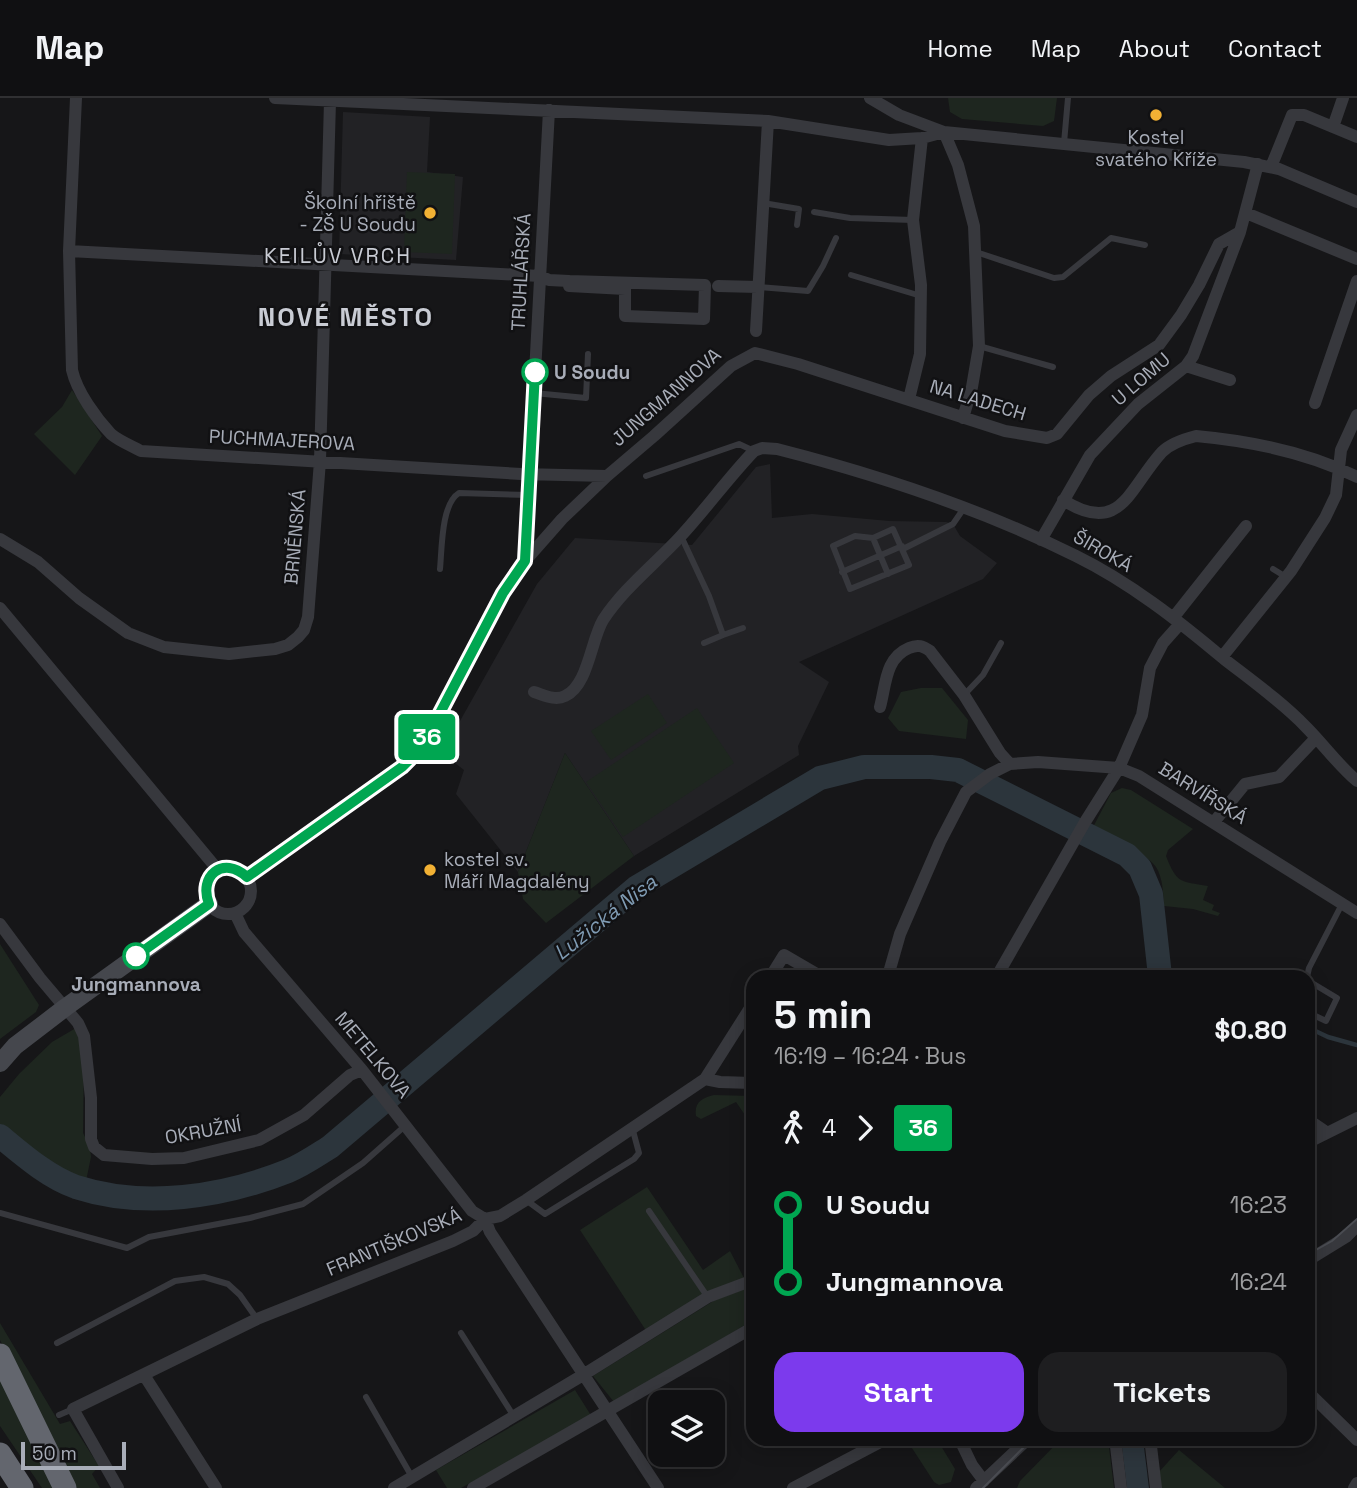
<!DOCTYPE html>
<html lang="en">
<head>
<meta charset="utf-8">
<style>
	:root { --surface:#101012; --page:#1e1e20; --text:#f1f3f6; --muted:#9c9d9f; --line:#303032; --accent:#7c3aed }
	body { margin:0; font-family:"Space Grotesk",sans-serif; background:var(--page); color:var(--text); height:100vh; display:flex; flex-direction:column; font-size:26px; white-space:nowrap }
	* { box-sizing:border-box; margin:0 }
	p { font-size:23px; color:var(--muted) }
	.icon { flex:none; width:38px; height:38px; fill:none; stroke:currentColor; stroke-width:2; stroke-linecap:round; stroke-linejoin:round }
	.map { position:relative; flex:1; overflow:hidden }
	.sheet { position:absolute; left:746px; top:872px; width:569px; height:476px; display:flex; flex-direction:column; background:var(--surface); border-radius:21px; box-shadow:0 4px 18px #0003,0 0 0 2px var(--line) }
	.sheet>* { flex:none }
	.badge { padding:0 14px; border-radius:5px; font-size:24px; line-height:46px }
	.buttons { position:absolute; left:648px; top:1292px; display:grid; gap:14px }
	.buttons a { display:grid; place-items:center; width:77px; height:77px; border-radius:14px; background:var(--surface); box-shadow:0 4px 18px #0003,0 0 0 2px var(--line); font-size:35px }
	.scale { position:absolute; left:21px; bottom:18px; width:105px; box-sizing:border-box; padding-left:7px; border:4px solid #a8adb8; border-top:0; font-size:19px; line-height:24px; white-space:nowrap; color:#a8adb8; -webkit-text-stroke:5px #111113; paint-order:stroke }
	.map>.badge { position:absolute; translate:-50% -50%; box-shadow:0 0 0 4px #fff }
	.legs { display:flex; align-items:center; gap:10px; height:77px; padding:0 28px; font-size:23px }
	.legs p { margin-inline-start:auto }
	.summary { display:flex; align-items:center; justify-content:space-between; height:119px; padding:0 28px }
	h1 { font-size:38px; font-weight:800; line-height:52px }
	.cta { display:flex; gap:14px; margin-top:auto; padding:14px 28px }
	.cta a { flex:1; height:80px; border-radius:21px; background:var(--accent); color:#fff; font-size:28px; font-weight:800; line-height:80px; text-align:center }
	.cta a+a { background:var(--page); color:var(--text) }
	ul { padding:0 28px; list-style:none }
	li { display:flex; align-items:center; gap:24px; height:77px; font-size:26px }
	li i { display:grid; place-items:center; width:10px; height:100%; margin:0 9px; background:currentColor }
	li i::after { content:''; width:18px; height:18px; margin:-9px; border:5px solid; border-radius:50%; background:var(--surface) }
	li p { margin-inline-start:auto }
	li:first-child i { background:linear-gradient(#0000 50%,currentColor 0) }
	li:last-child i { background:linear-gradient(currentColor 50%,#0000 0) }
	header { display:flex; align-items:center; gap:42px; box-sizing:border-box; height:98px; padding:0 35px; background:var(--surface); border-bottom:2px solid var(--line) }
	header strong { font-size:33px }
	nav { display:flex; gap:38px; margin-inline-start:auto; font-size:24px }
	.map>svg:first-child { display:block }
	.built { fill:#222225 }
	.green { fill:#1e261f }
	.water { fill:#2c353c }
	.lines { fill:none; stroke-linecap:round; stroke-linejoin:round }
	.stream { stroke:#2c353c; stroke-width:4.5 }
	.river { stroke:#2c353c; stroke-width:24 }
	.lane { stroke:#37383d; stroke-width:6 }
	.street { stroke:#37383d; stroke-width:12 }
	.secondary { stroke:#45474d; stroke-width:18 }
	.highway { stroke:#63666e; stroke-width:23 }
	.tram { stroke:#4a4c52; stroke-width:2 }
	.line-1-casing { stroke:#fff; stroke-width:16 }
	.line-1 { stroke:#00a651; stroke-width:10 }
	.poi-dot { fill:#f2b134; stroke:#111113; stroke-width:2.5 }
	.stop-1-dot { fill:#fff; stroke:#00a651; stroke-width:3.5 }
	.labels { text-anchor:middle; dominant-baseline:central; stroke-width:5; stroke-linejoin:round; paint-order:stroke }
	.poi-label { font-size:19px; fill:#a8adb8; stroke:#111113 }
	.street-label { font-size:19px; fill:#a8adb8; stroke:#111113 }
	.stop-label { font-size:19px; font-weight:bold; fill:#a8adb8; stroke:#111113; text-anchor:start }
	.neighbourhood-label { font-size:21px; letter-spacing:2px; fill:#c9ccd4; stroke:#111113 }
	.water-label { font-size:21px; font-style:italic; fill:#7f9bb3; stroke:#111113 }
	.district-label { font-size:26px; font-weight:bold; letter-spacing:2px; fill:#c9ccd4; stroke:#111113 }
</style>
</head>
<body>
<header>
<strong>Map</strong>
<nav><a>Home</a><a>Map</a><a>About</a><a>Contact</a></nav>
</header>
<div class="map">
<svg width="1357" height="1390" viewBox="0 0 1357 1390">
	<rect width="100%" height="100%" fill="#161618"/>
	<!-- built -->
	<path class="built" d="M343,14L430,19L427,74L463,79L456,162L339,156Z
		M770,366L772,420L812,416L889,423L946,424L953,426L960,438L997,465L983,481L799,564L829,584L798,648L799,657L634,758L565,655L518,774L456,696L464,672L442,655L537,486L575,440L692,447L756,369Z"/>
	<!-- green -->
	<path class="green" d="M948,0H1057L1054,23L1043,28L962,21L950,14Z
		M407,74L455,76L452,156L404,154Z
		M72,292L102,338L75,377L34,336L62,309Z
		M921,590H942L968,622L966,641L899,633L888,620L901,594Z
		M648,596L667,625L611,662L591,633Z
		M697,610L734,665L623,739L586,684Z
		M565,655L634,758L546,825L523,801L518,774Z
		M1122,690L1131,692L1193,731L1168,752L1166,758C1177,786 1180,783 1208,788L1203,802L1214,807L1212,812L1220,815L1218,818L1193,811L1164,808C1163,795 1163,780 1156,769C1146,754 1108,740 1092,731L1111,695Z
		M0,846L39,907L36,914L0,941Z
		M76,930L84,954L83,1035L90,1049L91,1059L86,1083C54,1070 25,1057 0,1034V999L19,976L52,944Z
		M714,997L752,998V1027L736,1004L701,1021L696,1018C694,1004 702,1000 714,997Z
		M647,1089L703,1172L730,1153L745,1182L647,1234L580,1132Z
		M748,1190L752,1197V1223L614,1304L593,1278L715,1202Z
		M0,1225L60,1326L70,1323L99,1368L92,1376L100,1390H73L0,1242Z
		M0,1274L56,1390H42L0,1328Z
		M575,1292L592,1319L461,1390H447L436,1372Z
		M918,1340L936,1341L938,1343L955,1371L951,1384L939,1387L934,1384L910,1347Z
		M1061,1341H1108L1114,1390H1017L1020,1383Z
		M1179,1352L1225,1390H1160L1158,1375Z"/>
	<!-- water -->
	<path class="water" d="M1121,1341H1143L1149,1390H1127Z"/>
	<g class="lines">
		<!-- stream -->
		<path class="stream" d="M1159,867L1175,878
			M1307,929L1328,939L1357,947"/>
		<!-- river -->
		<path class="river" d="M0,1038C23,1057 48,1079 76,1089C144,1111 223,1099 288,1073C303,1067 317,1057 330,1049L637,789L820,680L864,669H931L958,672L1127,757L1140,770L1151,796L1160,878"/>
		<!-- lane -->
		<path class="lane" d="M1064,45L1068,0
			M763,105L799,111L797,127
			M814,114L850,120L913,122
			M976,154L1054,180L1063,179L1111,140L1145,147
			M851,177L921,198
			M758,189L808,193L823,168L836,140
			M979,248L1053,269
			M534,295L586,300L588,256
			M646,378L739,346L754,353
			M893,431L909,467L850,491L833,448L855,438L873,440Z
			M681,438L709,498L723,537L704,545
			M873,440L888,476
			M903,451L953,426L964,410
			M440,471C442,451 441,406 459,395L529,397
			M1273,471L1286,479
			M842,474L902,448
			M723,537L743,530
			M964,597L983,577L1001,545
			M1307,879L1309,870L1342,806
			M1307,882L1337,900L1326,923L1307,914
			M526,1102L545,1116L634,1061L639,1055L632,1029
			M649,1113L707,1198
			M0,1115L127,1150L149,1139L250,1120L303,1106L363,1065L406,1027
			M461,1235L513,1317
			M57,1245L175,1183L204,1179L228,1186L240,1197L257,1221
			M366,1299L412,1379
			M59,1317L73,1311"/>
		<!-- street -->
		<path class="street" d="M76,0L69,153L72,272C77,294 96,320 111,336C119,343 132,348 141,353L521,376L607,378
			M275,0L768,23L889,42L922,40L944,34L1244,64L1279,71L1357,104
			M870,0L899,17L944,34
			M1333,29L1343,0
			M944,34L958,67L974,128L979,248L972,289L963,320
			M1271,69L1292,17H1304L1357,39
			M1246,115L1357,161
			M69,153L540,178L549,182L569,183
			M569,183L705,187L704,221L625,218V191L569,188Z
			M718,188L758,189
			M756,233L768,23
			M1186,268L1230,282
			M909,301L920,256L921,187L913,122L922,40
			M1315,305L1357,183
			M1063,402C1121,439 1129,390 1162,354C1171,345 1184,341 1196,338C1250,343 1309,355 1357,379
			M0,441L38,464L79,500L128,535L164,549L229,556L275,551L288,547L298,539L304,532L308,519L320,363L330,3
			M1041,442L1090,357L1138,306L1186,268L1193,258L1240,134L1258,66
			M525,463L549,12
			M0,510L218,772
			M1173,520L1246,428
			M1222,559L1291,473L1325,420L1336,397L1341,352L1357,317
			M534,594C544,597 555,603 565,598C588,588 591,542 603,522C623,491 655,466 680,439C706,411 728,380 754,353L762,350L777,351C879,377 981,411 1076,458C1129,484 1179,523 1224,561C1251,582 1282,604 1306,629C1323,646 1338,667 1357,683
			M880,609C886,587 885,560 909,550C918,546 923,548 930,553L964,597L1000,655L1010,666
			M1214,724L1245,686L1279,679L1316,640
			M205 793a23 23 0 1 1 46 0a23 23 0 1 1-46 0Z
			M247,779L402,669L418,653L439,618L503,495L525,463L562,421L607,378L654,338L731,268L755,255L798,266L1005,333L1047,340L1057,336L1089,297L1111,278L1159,247L1181,217L1199,187L1219,146L1240,134
			M235,815L244,834L362,972L472,1113L485,1121L490,1134L658,1390
			M0,826L40,880L78,925L84,938L91,1000V1041L94,1049L104,1057L152,1061L184,1060L259,1042L304,1017L350,977L362,972
			M771,878L784,857L820,878
			M888,878L900,836L940,744L966,694L990,676L1010,666L1038,664L1119,670L1139,678L1357,815
			M997,878L1085,724L1119,670L1142,617L1150,570L1163,545L1179,527
			M705,981L752,907
			M1307,1021L1326,1034
			M1307,1045L1357,1020
			M1307,1163L1346,1139L1357,1128
			M144,1277L216,1390
			M1307,1293L1357,1342
			M959,1340L972,1367L984,1383
			M1115,1340L1121,1390
			M1150,1340L1156,1390
			M118,1390L73,1311L257,1221L453,1143L473,1133L485,1121L500,1118L526,1102L705,981L720,984L752,985
			M394,1390L583,1277L708,1199L748,1184L752,1186
			M473,1390L752,1230
			M793,1390L888,1340
			M976,1390L1029,1340
			M1354,1390L1357,1385"/>
		<!-- secondary -->
		<path class="secondary" d="M0,965L15,948L66,909L209,806"/>
		<!-- highway -->
		<path class="highway" d="M0,1257L65,1390
			M0,1356L22,1390"/>
		<!-- tram -->
		<path class="tram" d="M1307,1157L1332,1143L1357,1121
			M983,1390L1033,1340"/>
	</g>
	<g class="lines">
		<defs>
			<path id="line-1" d="M136,858L209,806C198,778 223,757 247,779L402,669L418,653L429,636L503,495L525,463L535,274"/>
		</defs>
		<!-- line-1 casing -->
		<use href="#line-1" class="line-1-casing"/>
		<!-- line-1 -->
		<use href="#line-1" class="line-1"/>
	</g>
	<!-- markers -->
	<g class="poi-dot">
		<circle cx="1156" cy="17" r="7"/>
		<circle cx="430" cy="115" r="7"/>
		<circle cx="430" cy="772" r="7"/>
	</g>
	<g class="stop-1-dot">
		<circle cx="535" cy="274" r="12"/>
		<circle cx="136" cy="858" r="12"/>
	</g>
	<g class="labels">
		<!-- poi labels -->
		<g class="poi-label">
			<text x="1156" y="39">Kostel<tspan x="1156" dy="22">svatého Kříže</tspan></text>
			<text x="416" y="104" text-anchor="end">Školní hřiště<tspan x="416" dy="22">- ZŠ U Soudu</tspan></text>
			<text x="444" y="761" text-anchor="start">kostel sv.<tspan x="444" dy="22">Máří Magdalény</tspan></text>
		</g>
		<!-- street labels -->
		<g class="street-label">
			<text transform="translate(521 174) rotate(-87)">TRUHLÁŘSKÁ</text>
			<text transform="translate(1141 281) rotate(-41)">U LOMU</text>
			<text transform="translate(666 299) rotate(-41)">JUNGMANNOVA</text>
			<text transform="translate(978 302) rotate(17)">NA LADECH</text>
			<text transform="translate(282 342) rotate(3)">PUCHMAJEROVA</text>
			<text transform="translate(295 439) rotate(-85)">BRNĚNSKÁ</text>
			<text transform="translate(1103 453) rotate(30)">ŠIROKÁ</text>
			<text transform="translate(1203 695) rotate(32)">BARVÍŘSKÁ</text>
			<text transform="translate(373 957) rotate(50)">METELKOVA</text>
			<text transform="translate(203 1033) rotate(-10)">OKRUŽNÍ</text>
			<text transform="translate(394 1144) rotate(-23)">FRANTIŠKOVSKÁ</text>
		</g>
		<!-- stop labels -->
		<g class="stop-label">
			<text x="554" y="274">U Soudu</text>
			<text x="136" y="886" text-anchor="middle">Jungmannova</text>
		</g>
		<!-- neighbourhood labels -->
		<g class="neighbourhood-label">
			<text x="338" y="157">KEILŮV VRCH</text>
		</g>
		<!-- water labels -->
		<g class="water-label">
			<text transform="translate(605 819) rotate(-38)">Lužická Nisa</text>
		</g>
		<!-- district labels -->
		<g class="district-label">
			<text x="346" y="219">NOVÉ MĚSTO</text>
		</g>
	</g>
</svg>
<div class="buttons">
<a><svg class="icon" aria-label="layers" viewBox="0 0 24 24"><path d="M12 4l9 5-9 5-9-5zM3 14l9 5 9-5"/></svg></a>
</div>
<div class="scale">50 m</div>
<b class="badge" style="left:427px;top:639px;background:#00a651;color:#fff">36</b>
<section class="sheet">
<div class="summary"><div><h1>5 min</h1><p>16:19 – 16:24 · Bus</p></div><b>$0.80</b></div>
<div class="legs"><svg class="icon" aria-label="walk" viewBox="0 0 24 24"><circle cx="13" cy="4" r="2"/><path d="M13 8l-2 6 4 7M11 14l-3 7M7 12l3-4h3l4 4"/></svg>4<svg class="icon" aria-label="forward" viewBox="0 0 24 24"><path d="M9 5l7 7-7 7"/></svg><b class="badge" style="background:#00a651;color:#fff">36</b></div>
<ul>
<li><i style="color:#00a651"></i><b>U Soudu</b><p>16:23</p></li>
<li><i style="color:#00a651"></i><b>Jungmannova</b><p>16:24</p></li>
</ul>
<div class="cta"><a>Start</a><a>Tickets</a></div>
</section>
</div>
</body>
</html>
